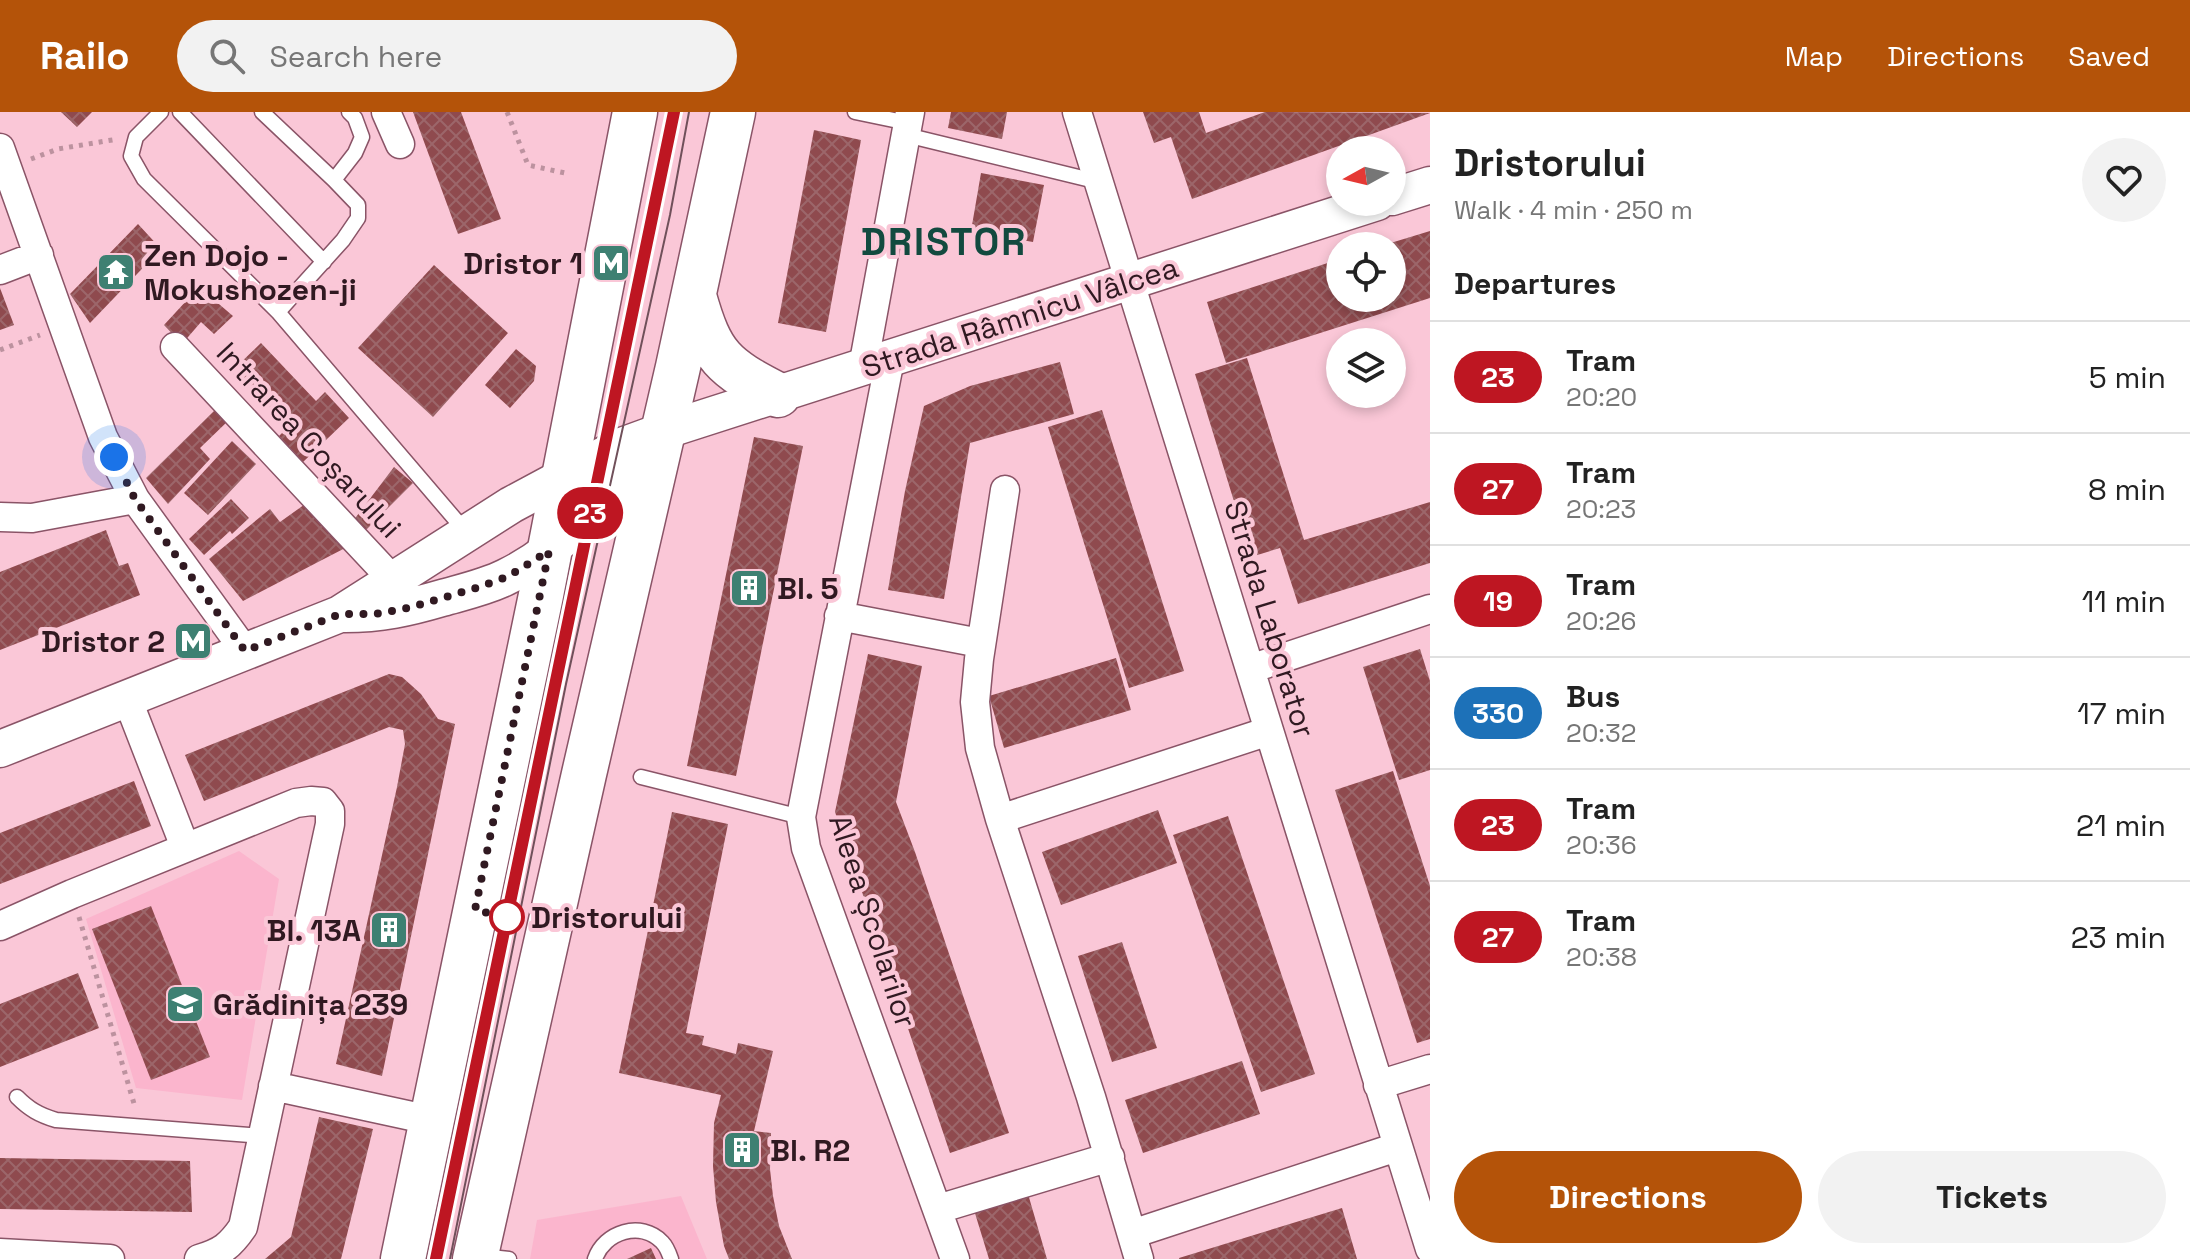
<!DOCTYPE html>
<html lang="en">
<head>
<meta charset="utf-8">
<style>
	:root { --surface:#fff; --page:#f2f2f2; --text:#222; --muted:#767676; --line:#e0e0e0; --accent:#b45309 }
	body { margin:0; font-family:"Space Grotesk",sans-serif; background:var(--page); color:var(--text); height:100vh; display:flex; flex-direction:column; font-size:30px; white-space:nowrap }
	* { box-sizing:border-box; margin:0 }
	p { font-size:26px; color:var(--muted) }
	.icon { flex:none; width:44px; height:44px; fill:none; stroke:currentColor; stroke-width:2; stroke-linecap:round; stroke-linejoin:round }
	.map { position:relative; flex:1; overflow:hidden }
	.sheet { display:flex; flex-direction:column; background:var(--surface); width:760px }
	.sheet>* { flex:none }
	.badge { padding:0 16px; border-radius:26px; font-size:28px; line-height:52px }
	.needle { width:52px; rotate:262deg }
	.tools { position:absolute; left:1326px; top:24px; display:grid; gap:16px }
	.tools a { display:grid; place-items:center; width:80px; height:80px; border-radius:50%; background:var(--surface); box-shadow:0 4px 12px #0003; font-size:40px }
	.you { position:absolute; width:40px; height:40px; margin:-20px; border:6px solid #fff; border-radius:50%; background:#1a73e8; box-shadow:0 0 0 12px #1a73e833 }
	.map>.badge { position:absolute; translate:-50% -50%; box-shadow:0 0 0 4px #fff }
	h2 { padding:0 24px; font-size:30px; line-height:72px }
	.round { display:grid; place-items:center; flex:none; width:84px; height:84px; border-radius:42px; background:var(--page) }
	.overview { display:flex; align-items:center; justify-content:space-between; height:136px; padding:0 24px }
	h1 { font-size:38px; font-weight:800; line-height:60px }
	.primary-button { display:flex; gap:16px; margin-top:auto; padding:16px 24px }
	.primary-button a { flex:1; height:92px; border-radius:48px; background:var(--accent); color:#fff; font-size:32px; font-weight:800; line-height:92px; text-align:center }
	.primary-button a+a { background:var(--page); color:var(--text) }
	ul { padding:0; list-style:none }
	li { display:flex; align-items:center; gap:24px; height:112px; padding:0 24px; border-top:2px solid var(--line) }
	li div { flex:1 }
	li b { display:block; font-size:30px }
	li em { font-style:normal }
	li .badge { min-width:88px; font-weight:700; text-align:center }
	header { display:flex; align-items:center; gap:48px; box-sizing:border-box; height:112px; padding:0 40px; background:var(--accent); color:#fff }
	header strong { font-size:38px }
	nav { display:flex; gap:44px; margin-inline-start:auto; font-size:28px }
	.search { width:560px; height:72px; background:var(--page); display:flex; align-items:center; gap:20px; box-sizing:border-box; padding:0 28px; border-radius:44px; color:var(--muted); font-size:30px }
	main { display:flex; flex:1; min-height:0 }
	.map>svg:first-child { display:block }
	.built { fill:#fbb5cd }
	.building { fill:url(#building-cross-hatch) }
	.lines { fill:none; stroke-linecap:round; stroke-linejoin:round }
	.service-casing { stroke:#8a5467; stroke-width:17 }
	.minor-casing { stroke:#8a5467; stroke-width:31 }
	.tertiary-casing { stroke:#8a5467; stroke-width:39 }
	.primary-casing { stroke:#8a5467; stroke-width:47 }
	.path { stroke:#bc929f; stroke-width:5; stroke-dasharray:4 6; stroke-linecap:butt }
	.service { stroke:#fff; stroke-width:14 }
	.minor { stroke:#fff; stroke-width:28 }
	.tertiary { stroke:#fff; stroke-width:36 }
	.primary { stroke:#fff; stroke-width:44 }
	.tram { stroke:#70505a; stroke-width:2 }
	.line-casing { stroke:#fff; stroke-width:18 }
	.line { stroke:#be1622; stroke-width:12 }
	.walk { stroke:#301921; stroke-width:8; stroke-dasharray:0 14.4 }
	.stop-dot { fill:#fff; stroke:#be1622; stroke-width:4 }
	.labels { text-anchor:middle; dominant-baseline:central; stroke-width:8; stroke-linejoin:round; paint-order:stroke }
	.poi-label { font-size:30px; font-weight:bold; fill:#301921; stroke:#fac7d7; text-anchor:start }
	.street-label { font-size:30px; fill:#301921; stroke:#fac7d7 }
	.stop-label { font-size:30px; font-weight:bold; fill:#301921; stroke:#fac7d7; text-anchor:start }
	.district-label { font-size:38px; font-weight:bold; letter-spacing:2px; fill:#124a3f; stroke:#fac7d7 }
</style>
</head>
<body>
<header>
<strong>Railo</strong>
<div class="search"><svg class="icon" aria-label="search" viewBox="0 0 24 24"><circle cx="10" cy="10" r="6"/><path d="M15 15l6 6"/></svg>Search here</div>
<nav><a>Map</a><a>Directions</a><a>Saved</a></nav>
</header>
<main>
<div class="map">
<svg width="1430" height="1147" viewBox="0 0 1430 1147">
	<defs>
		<pattern id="building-cross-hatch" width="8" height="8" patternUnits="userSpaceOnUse" patternTransform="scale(2)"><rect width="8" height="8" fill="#8f4a4e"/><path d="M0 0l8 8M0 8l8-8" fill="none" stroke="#9c666a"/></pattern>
	</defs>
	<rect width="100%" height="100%" fill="#fac7d7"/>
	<!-- built -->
	<path class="built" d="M239,739L279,767L242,988L136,976L86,807Z
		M681,1084L707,1147H530L537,1108Z"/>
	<!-- building -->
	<path class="building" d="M61,0H92L77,15Z
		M413,0H461L501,107L458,122Z
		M951,0H1007L1002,27L948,16Z
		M1143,0H1199L1206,21L1265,0L1430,1L1192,87L1171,25L1154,31Z
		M814,18L861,28L826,220L778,211Z
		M981,61L1044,73L1033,130L971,119Z
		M138,112L161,137L90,211L70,182Z
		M1430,119V186L1226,251L1207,190L1340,147V186H1392V134L1384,133Z
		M434,153L508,221L433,305L358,236Z
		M199,175L233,204L214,222L201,210L182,232L164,213Z
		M0,176L14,213L0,218Z
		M261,231L316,289L325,280L349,306L303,350L279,324L288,315L244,267L241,270L231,260Z
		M516,237L536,254L534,269L510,296L485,273Z
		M1247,246L1304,428L1430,390V451L1298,492L1280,436L1251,445L1195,262Z
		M1060,250L1074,302L970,331L944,487L888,478L905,379L924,294L970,274Z
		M217,296L229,308L200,336L210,347L168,392L146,366Z
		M1102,298L1184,559L1129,576L1048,315Z
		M754,325L803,334L736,664L687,654Z
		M232,329L256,352L208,403L184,381Z
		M394,355L413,371L364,420L353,409Z
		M231,387L249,406L232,422L230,419L204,443L189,427Z
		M308,390L349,434L243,489L209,447L270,397L280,410Z
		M106,418L119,454L128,451L140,483L0,538V460Z
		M1420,537L1430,569V658L1399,668L1363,555Z
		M868,542L922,554L896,690L915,740L1009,1021L950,1041L835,700Z
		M1116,546L1131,598L1004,636L989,584Z
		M389,562L402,565L411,573L421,582L438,607L455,612L382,964L336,952L397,675L405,632L403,618L389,615L204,689L185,643Z
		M1393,659L1430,774V927L1417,931L1335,678Z
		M134,669L151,714L0,772V721Z
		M1158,698L1177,751L1061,793L1042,740Z
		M672,700L728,712L686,921L704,924L702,933L736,942L738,931L773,939L754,1019L771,1021L770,1057L773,1084L779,1114L792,1147H729L724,1134L716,1090L713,1054L714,1011L721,983L619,961Z
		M1228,704L1315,962L1261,980L1173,723Z
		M151,794L210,945L151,968L92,817Z
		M1122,830L1157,936L1112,950L1078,844Z
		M78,861L99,916L0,955V892Z
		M1242,949L1260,1002L1143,1041L1125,988Z
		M319,1005L373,1017L341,1147H265L291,1125Z
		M0,1046L190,1049L192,1100L0,1097Z
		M1028,1082L1047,1147H989L974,1098Z
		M1342,1096L1357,1147H1179V1146Z
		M651,1136L656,1147H627Z"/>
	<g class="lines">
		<defs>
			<path id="service" d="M161,0L136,25L131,44L144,67L278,200L466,420
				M180,0L324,150
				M262,0L334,68
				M855,0L908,11
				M906,23L1099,70
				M278,200L343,128L358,106V93L334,68L355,41L362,25L355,6L349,0
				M641,665L801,705
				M17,985C29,997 39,1003 56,1008L262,1024
				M481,1144L509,1147
				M595,1147C604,1120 641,1108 662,1130C667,1135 669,1141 671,1147"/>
			<path id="minor" d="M386,0L400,32
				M1077,0L1430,1137
				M0,36L103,325L135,387L245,539
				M0,158L39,143
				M175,235L393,468
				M890,247L801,705L806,736L955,1147
				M863,255L910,0
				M1005,378L979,547L975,590L980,636L1000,707L1091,985L1139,1147
				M0,405L32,406L135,387
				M839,504L980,531
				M1250,557L1430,497
				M127,586L185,735
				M1000,707L1269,619
				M0,814L72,782L296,691L311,689L323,690L330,699V712L243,1115C230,1134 222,1140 199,1147
				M1378,973L1430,957
				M273,974L430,1008
				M938,1097L1110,1045
				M1132,1122L1397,1035
				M0,1141L110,1147"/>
			<path id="tertiary" d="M1392,85L1430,73
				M345,502C381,502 408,496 442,486C463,480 486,475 506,465C569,435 618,372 662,320
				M0,637L340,502L511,393L619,335L663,319L1377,90"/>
			<path id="primary" d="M694,184C711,245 723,255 778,283
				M403,1147L541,483L635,0
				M475,1147L584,662L678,255L733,0"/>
		</defs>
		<!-- service casing -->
		<use href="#service" class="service-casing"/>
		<!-- minor casing -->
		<use href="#minor" class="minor-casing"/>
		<!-- tertiary casing -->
		<use href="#tertiary" class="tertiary-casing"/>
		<!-- primary casing -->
		<use href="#primary" class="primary-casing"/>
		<!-- path -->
		<path class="path" d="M507,0L528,53L565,61
			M31,47L58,37L118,27
			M0,238L40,223
			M79,805L135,995"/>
		<!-- service -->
		<use href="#service" class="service"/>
		<!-- minor -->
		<use href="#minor" class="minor"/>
		<!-- tertiary -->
		<use href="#tertiary" class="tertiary"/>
		<!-- primary -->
		<use href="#primary" class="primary"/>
		<!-- tram -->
		<path class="tram" d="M569,505L674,0
			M436,1147L524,720
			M450,1147L566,572L670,103L689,0"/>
	</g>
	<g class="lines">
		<defs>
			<path id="line" d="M436,1147L674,0"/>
		</defs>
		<!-- line casing -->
		<use href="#line" class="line-casing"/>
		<!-- line -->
		<use href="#line" class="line"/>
		<!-- walk -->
		<path class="walk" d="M114,345L135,387L245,539L340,502H375L408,496L473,477L507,465L549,439L475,798L507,805"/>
	</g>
	<!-- icons -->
	<defs>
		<symbol id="metro-square" viewBox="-11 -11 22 22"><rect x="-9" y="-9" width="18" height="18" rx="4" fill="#3e8072" stroke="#fac7d7"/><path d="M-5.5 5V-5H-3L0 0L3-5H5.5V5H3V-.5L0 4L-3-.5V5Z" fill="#fff"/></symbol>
		<symbol id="temple-square" viewBox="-11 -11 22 22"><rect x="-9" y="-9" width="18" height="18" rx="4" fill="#3e8072" stroke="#fac7d7"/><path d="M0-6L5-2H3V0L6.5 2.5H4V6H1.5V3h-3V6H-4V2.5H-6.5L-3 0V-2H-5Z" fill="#fff"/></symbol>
		<symbol id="building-square" viewBox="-11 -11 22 22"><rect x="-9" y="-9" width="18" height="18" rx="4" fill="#3e8072" stroke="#fac7d7"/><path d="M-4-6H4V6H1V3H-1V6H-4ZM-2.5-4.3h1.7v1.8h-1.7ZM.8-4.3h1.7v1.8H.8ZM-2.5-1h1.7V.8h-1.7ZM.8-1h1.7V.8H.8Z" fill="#fff"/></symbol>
		<symbol id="school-square" viewBox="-11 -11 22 22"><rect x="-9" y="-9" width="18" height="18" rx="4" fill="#3e8072" stroke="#fac7d7"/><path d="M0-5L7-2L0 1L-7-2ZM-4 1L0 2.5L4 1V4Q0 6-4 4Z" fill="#fff"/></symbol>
	</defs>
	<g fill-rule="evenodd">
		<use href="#metro-square" x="589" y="129" width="44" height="44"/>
		<use href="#temple-square" x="94" y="138" width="44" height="44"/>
		<use href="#building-square" x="727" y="454" width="44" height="44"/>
		<use href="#metro-square" x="171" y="507" width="44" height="44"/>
		<use href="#building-square" x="367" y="796" width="44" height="44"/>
		<use href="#school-square" x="163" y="870" width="44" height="44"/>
		<use href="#building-square" x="720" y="1016" width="44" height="44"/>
	</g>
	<!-- markers -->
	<circle class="stop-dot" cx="507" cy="805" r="16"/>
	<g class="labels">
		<!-- poi labels -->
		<g class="poi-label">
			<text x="144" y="143">Zen Dojo -<tspan x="144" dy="34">Mokushozen-ji</tspan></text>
			<text x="583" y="151" text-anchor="end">Dristor 1</text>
			<text x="777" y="476">Bl. 5</text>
			<text x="165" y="529" text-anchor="end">Dristor 2</text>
			<text x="361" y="818" text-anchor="end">Bl. 13A</text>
			<text x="213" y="892">Grădinița 239</text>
			<text x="770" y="1038">Bl. R2</text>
		</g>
		<!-- street labels -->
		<g class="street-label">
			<text transform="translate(1020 205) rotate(-18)">Strada Râmnicu Vâlcea</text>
			<text transform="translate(309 328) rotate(47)">Intrarea Coșarului</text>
			<text transform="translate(1270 507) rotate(73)">Strada Laborator</text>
			<text transform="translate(873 809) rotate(72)">Aleea Școlarilor</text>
		</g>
		<!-- stop labels -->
		<g class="stop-label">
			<text x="531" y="805">Dristorului</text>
		</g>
		<!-- district labels -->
		<g class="district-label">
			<text x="944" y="130">DRISTOR</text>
		</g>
	</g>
</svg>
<div class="tools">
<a><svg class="needle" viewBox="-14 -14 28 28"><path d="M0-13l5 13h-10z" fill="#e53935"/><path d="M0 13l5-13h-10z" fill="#767676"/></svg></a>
<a><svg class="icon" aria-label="locate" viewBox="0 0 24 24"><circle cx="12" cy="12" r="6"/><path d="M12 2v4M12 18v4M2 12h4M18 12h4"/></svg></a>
<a><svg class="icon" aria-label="layers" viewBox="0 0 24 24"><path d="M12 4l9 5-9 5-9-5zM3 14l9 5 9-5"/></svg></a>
</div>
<div class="you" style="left:114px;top:345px"></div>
<b class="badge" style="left:590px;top:401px;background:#be1622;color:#fff">23</b>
</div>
<section class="sheet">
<div class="overview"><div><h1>Dristorului</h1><p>Walk · 4 min · 250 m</p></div><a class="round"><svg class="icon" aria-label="heart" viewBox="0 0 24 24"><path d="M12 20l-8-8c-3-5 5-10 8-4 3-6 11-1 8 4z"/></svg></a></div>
<h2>Departures</h2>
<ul>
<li><span class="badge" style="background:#be1622;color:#fff">23</span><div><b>Tram</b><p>20:20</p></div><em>5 min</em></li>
<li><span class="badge" style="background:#be1622;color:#fff">27</span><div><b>Tram</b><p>20:23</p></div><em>8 min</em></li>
<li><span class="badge" style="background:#be1622;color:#fff">19</span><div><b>Tram</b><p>20:26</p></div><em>11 min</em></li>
<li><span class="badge" style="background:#1d71b8;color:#fff">330</span><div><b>Bus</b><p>20:32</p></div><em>17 min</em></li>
<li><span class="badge" style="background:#be1622;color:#fff">23</span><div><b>Tram</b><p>20:36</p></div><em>21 min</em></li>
<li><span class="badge" style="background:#be1622;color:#fff">27</span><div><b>Tram</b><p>20:38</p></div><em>23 min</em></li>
</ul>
<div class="primary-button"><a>Directions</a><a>Tickets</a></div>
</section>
</main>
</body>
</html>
